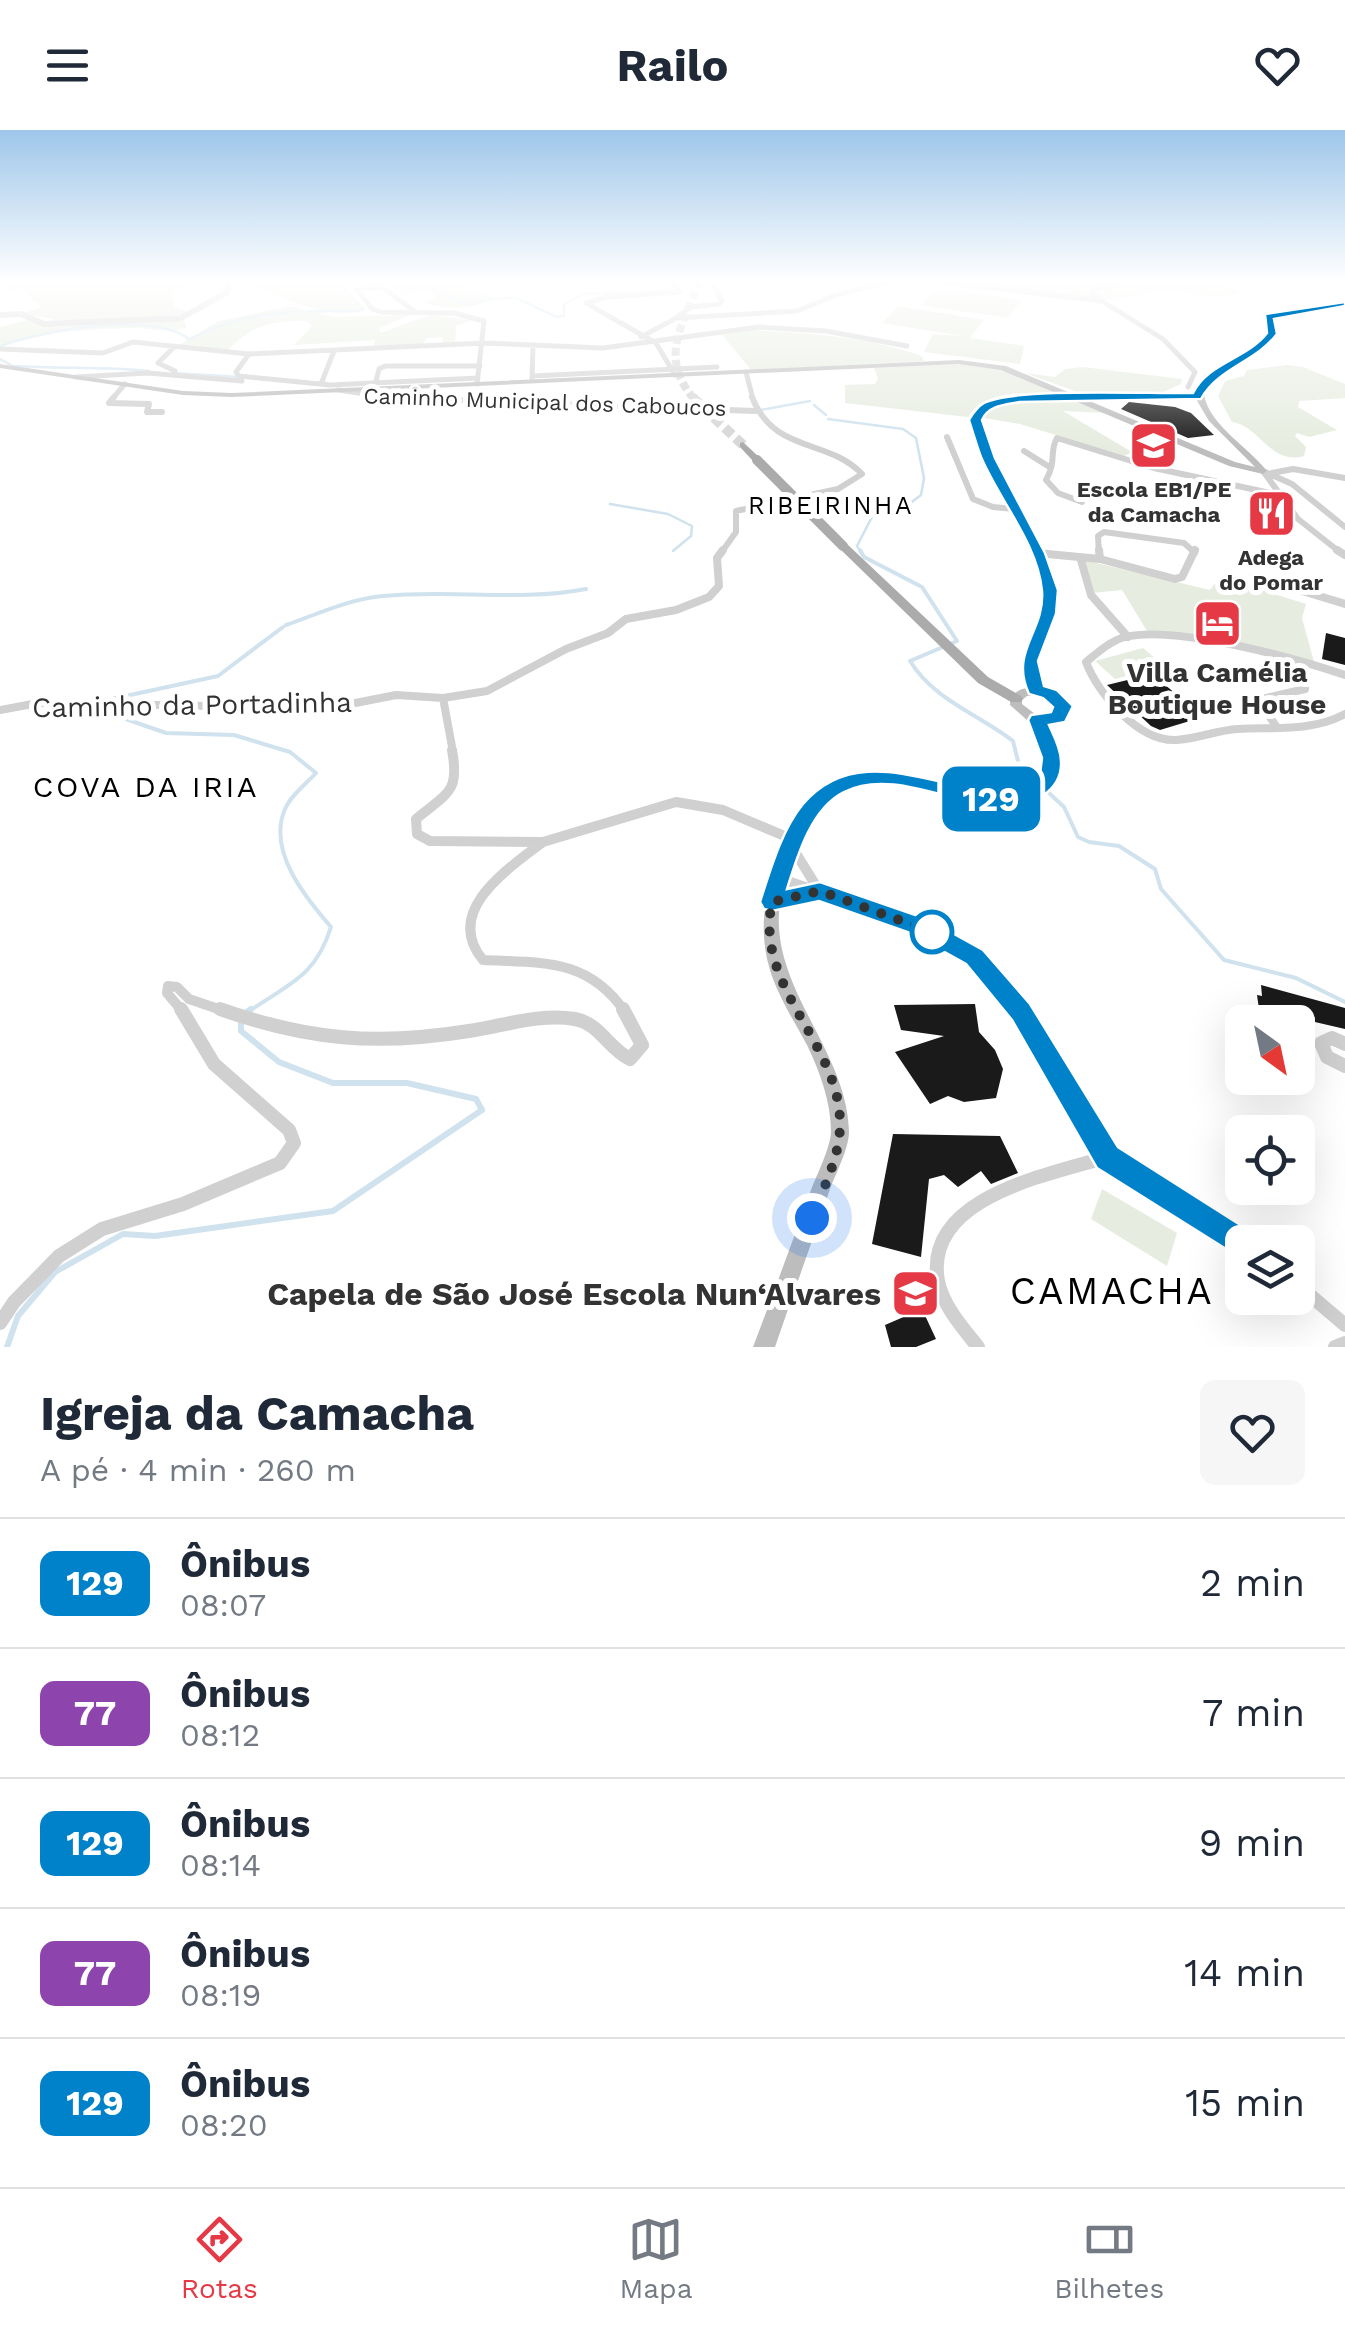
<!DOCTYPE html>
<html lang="pt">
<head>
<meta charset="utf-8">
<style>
	:root { --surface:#fff; --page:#f6f6f7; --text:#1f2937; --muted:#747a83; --line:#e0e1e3; --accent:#e63946 }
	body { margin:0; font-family:"Work Sans",sans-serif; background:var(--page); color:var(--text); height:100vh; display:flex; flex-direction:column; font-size:38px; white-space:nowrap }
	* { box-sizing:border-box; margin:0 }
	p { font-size:32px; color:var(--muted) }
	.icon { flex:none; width:55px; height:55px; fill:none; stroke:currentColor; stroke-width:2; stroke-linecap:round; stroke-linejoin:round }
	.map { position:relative; height:1217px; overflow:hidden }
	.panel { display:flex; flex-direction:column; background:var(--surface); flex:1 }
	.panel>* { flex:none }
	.badge { padding:0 20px; border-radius:15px; font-size:35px; line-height:65px }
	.needle { width:65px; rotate:147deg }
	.controls { position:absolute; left:1225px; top:875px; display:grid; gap:20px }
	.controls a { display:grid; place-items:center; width:90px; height:90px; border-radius:15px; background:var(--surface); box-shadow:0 10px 40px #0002; font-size:50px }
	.you { position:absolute; width:50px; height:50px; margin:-25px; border:8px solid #fff; border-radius:50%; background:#1a73e8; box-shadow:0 0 0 15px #1a73e833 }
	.map>.badge { position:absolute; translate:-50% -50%; box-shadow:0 0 0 5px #fff }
	.round { display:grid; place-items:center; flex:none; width:105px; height:105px; border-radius:15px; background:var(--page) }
	.headline { display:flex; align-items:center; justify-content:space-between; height:170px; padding:0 40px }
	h1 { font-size:48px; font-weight:700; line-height:75px }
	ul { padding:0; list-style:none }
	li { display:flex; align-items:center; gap:30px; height:130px; padding:0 40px; border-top:2px solid var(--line) }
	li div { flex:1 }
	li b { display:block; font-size:38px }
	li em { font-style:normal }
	li .badge { min-width:110px; font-weight:700; text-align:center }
	header { display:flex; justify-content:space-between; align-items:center; height:130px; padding:0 40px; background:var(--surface); font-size:45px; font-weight:700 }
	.tab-bar { display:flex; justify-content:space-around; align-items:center; height:140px; border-top:2px solid var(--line); background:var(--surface); font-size:28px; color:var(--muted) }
	.tab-bar a { display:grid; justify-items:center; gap:5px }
	.tab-bar .on { color:var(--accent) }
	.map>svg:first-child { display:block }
	.green { fill:#e6ecdf }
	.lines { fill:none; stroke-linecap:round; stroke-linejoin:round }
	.stream-far2 { stroke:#cfe2ee; stroke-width:2.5 }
	.stream-far1 { stroke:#cfe2ee; stroke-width:4 }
	.stream { stroke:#cfe2ee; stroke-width:6 }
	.building { fill:#1a1a1a }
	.primary-tunnel-far1 { stroke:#d6d6d6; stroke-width:8; stroke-dasharray:8 4; stroke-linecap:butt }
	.primary-tunnel { stroke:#d6d6d6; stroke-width:10; stroke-dasharray:10 5; stroke-linecap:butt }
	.minor-far4 { stroke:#d0d0d0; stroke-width:5 }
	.minor-far3 { stroke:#d0d0d0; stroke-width:6 }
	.minor-far2 { stroke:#d0d0d0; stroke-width:8 }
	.minor-far1 { stroke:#d0d0d0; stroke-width:10 }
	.minor { stroke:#d0d0d0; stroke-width:14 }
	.tertiary { stroke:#d0d0d0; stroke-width:6 }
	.secondary { fill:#bdbdbd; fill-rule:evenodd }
	.primary { fill:#ababab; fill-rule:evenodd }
	.secondary-bridge-far1 { stroke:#bdbdbd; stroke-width:6 }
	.secondary-bridge { stroke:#bdbdbd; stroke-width:9 }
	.primary-bridge { stroke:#ababab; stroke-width:10 }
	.line { fill:#0082ca; stroke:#fff; stroke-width:2.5 }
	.walk { stroke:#333; stroke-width:10; stroke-dasharray:0 18 }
	.stop-dot { fill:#fff; stroke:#0082ca; stroke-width:5 }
	.labels { text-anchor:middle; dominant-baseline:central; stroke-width:10; stroke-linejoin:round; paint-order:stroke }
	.far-street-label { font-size:22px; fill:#333; stroke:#fff }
	.far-poi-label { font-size:22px; font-weight:bold; fill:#333; stroke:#fff }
	.far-neighbourhood-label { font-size:25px; letter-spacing:2.5px; fill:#000; stroke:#fff }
	.poi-label { font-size:28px; font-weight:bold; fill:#333; stroke:#fff }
	.street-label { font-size:28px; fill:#333; stroke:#fff }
	.neighbourhood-label { font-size:30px; letter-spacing:2.5px; fill:#000; stroke:#fff }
	.near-poi-label { font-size:32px; font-weight:bold; fill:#333; stroke:#fff; text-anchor:end }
	.near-quarter-label { font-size:38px; letter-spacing:2.5px; fill:#000; stroke:#fff }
</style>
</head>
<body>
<header><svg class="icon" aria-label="menu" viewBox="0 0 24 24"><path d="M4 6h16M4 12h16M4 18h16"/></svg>Railo<svg class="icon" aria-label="heart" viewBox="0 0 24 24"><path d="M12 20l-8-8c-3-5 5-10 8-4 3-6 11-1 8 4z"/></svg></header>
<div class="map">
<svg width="1345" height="1217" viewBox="0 0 1345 1217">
	<rect width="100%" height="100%" fill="#fff"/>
	<!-- green -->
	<path class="green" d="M0,150H202L172,161L174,177L190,182L187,184L65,192L23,183L42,177L20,159L8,161L0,155Z
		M235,150H370L339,158L364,181C314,191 281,160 235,154Z
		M396,150H454L470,161L493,167C479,181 443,179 424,173L437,167L427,160L406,165L389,157L404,151Z
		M917,150H1210L1242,162C1215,173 1192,161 1165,161C1145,162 1124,170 1103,170C1041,170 979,153 917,150Z
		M937,158L1021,170L1008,188L921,175Z
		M290,176L333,187L409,185L380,198V203L430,185L473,190L456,196L455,213H443L442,207L427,208L423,214L374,217L375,210L294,215L312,196L307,191C273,189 251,196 228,220L179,215L219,191Z
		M898,176L984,190L970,208L1024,216L1020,234L924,222L933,204L963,206L882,193Z
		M147,188L183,190L187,197C169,204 151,198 132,198C91,199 38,201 0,215V197L27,190L57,197Z
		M745,200C804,202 865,206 922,226L924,231L751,240L720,202Z
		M965,234L1002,239L1061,263C1032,263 985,258 968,287L845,273V255L875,254L878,248L874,238Z
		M1287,235L1303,237L1345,254V268L1299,271L1298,277L1337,300L1309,307L1297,303L1295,306L1306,317L1304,326C1271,336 1260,296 1232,292L1218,266L1225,251L1244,246L1247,240Z
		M1083,237L1182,249L1181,254L1163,262L1083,264L1025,243L1055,247L1065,239Z
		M1075,270L1105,283L1063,281L1132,322L1124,326L1020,294L979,287L997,275Z
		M1084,430L1210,460L1220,447L1306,474L1302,488L1314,532L1147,501L1122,460L1092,463Z
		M1143,518L1164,536L1115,549L1095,531Z
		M1102,1059L1177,1103L1167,1136L1091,1089Z"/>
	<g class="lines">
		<!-- stream-far2 -->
		<path class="stream-far2" d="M583,164L670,161
			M0,216C43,201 150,180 189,209C248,180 292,181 356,181L364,179L344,160L352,154L388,150L429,158L461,173L514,167L557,187L564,186V175L581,165
			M0,229L13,236
			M15,236C60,239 104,236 149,241
			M173,243L239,247
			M814,275L826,285
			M761,280L810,271
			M828,289L903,299L916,308L924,348L921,365L908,375L873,385L857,416L861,423
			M610,374L668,384L692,396L691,406L673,421"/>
		<!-- stream-far1 -->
		<path class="stream-far1" d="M860,420L864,427L922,457L957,511L910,531C934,570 978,584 1013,611L1019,635L1064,677L1078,707L1089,712L1119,716L1155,739L1161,759L1224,830L1296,848L1345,872
			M286,495C318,484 349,469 383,466C451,459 518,472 586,459
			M98,572L218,546L283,497
			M97,579L166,603L234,605L290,622L316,643C306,654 291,665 285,679C267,721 305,767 331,797C315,848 288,854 248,882"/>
		<!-- stream -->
		<path class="stream" d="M247,882L251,879
			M7,1217L18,1186L55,1142L123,1104L155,1106L333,1081L482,980L476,969L407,953H333L279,932L241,901V893"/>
	</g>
	<!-- building -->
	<path class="building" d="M1129,272L1175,277L1191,283L1214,305L1188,308L1121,279Z
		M1326,503L1345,508V535L1322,529Z
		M1152,544L1157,548L1203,587L1160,600L1151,596L1107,555Z
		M1261,855L1345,878V899L1259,879L1257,865L1262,866Z
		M975,874L979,902L995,920L1003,939L996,968L964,972L948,966L930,974L895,922L944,906L901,900L894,875Z
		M893,1004L1000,1006L1018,1043L991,1054L981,1041L958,1057L944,1045L929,1049L921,1127L872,1114Z
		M922,1179L936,1209L916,1217H891L885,1195Z"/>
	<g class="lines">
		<!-- primary-tunnel-far1 -->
		<path class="primary-tunnel-far1" d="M694,269C658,227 683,195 700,150"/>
		<!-- primary-tunnel -->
		<path class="primary-tunnel" d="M692,267L743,315"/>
		<!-- minor-far4 -->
		<path class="minor-far4" d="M671,150L679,162L607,167L586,173L656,213L675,245
			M1099,170L1092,164L1094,159L1126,150
			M414,181L382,157L357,159L372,179L381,182L454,183L484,191L477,254
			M678,186L691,177L719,174L722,171L714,156
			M641,207L676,188L797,181L833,166L895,150L933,151L1102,171L1163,209L1195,242L1188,257
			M174,217L158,233L175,241
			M0,219L103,223L133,212L249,224L484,213L603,218L759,197L826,201L907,216
			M249,224L236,242L239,246L330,255L478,248
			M746,242L753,269
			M532,246L717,237
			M76,247L148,243L242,251
			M532,249L533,215
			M321,254L334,221
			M374,259L379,239L385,236H480
			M338,260L400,269
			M112,269L125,254"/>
		<!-- minor-far3 -->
		<path class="minor-far3" d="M114,267L109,273L149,274L147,282H162
			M371,267L755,281
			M947,307L973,369L993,377L1014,379
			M1024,321L1051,338
			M1263,341L1298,389L1341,423
			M1263,341L1292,354L1345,397
			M1272,343L1293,339L1345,348
			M1082,372L1058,363L1046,350C1057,331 1049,321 1057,308L1154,338L1275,364
			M721,423L736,402V381L838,359L862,344C828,308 774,324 752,267
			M1099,423L1098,406L1104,402L1184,413L1195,423"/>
		<!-- minor-far2 -->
		<path class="minor-far2" d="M1099,420L1100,429
			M1337,420L1345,425
			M1037,423L1100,429
			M1080,427L1091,465L1128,507
			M1100,429L1175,449L1182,447L1195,420
			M1253,446L1345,474
			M1345,545C1295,528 1175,495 1125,507C1110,511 1097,523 1086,532C1098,564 1139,612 1176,610C1197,609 1217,600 1238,599C1275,597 1311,602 1345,584
			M443,568L453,622
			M0,580L38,573L330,578L396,565L443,568L487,561L566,519L608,503L626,489L676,480L709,467L719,456L717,428L723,420
			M1276,596L1258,570L1305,559L1304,549L1293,531"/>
		<!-- minor-far1 -->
		<path class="minor-far1" d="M452,620C460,663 447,663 416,689L417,704L430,711L543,712L676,672L723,680L794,710
			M543,712C506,740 443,782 483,830C542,833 588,828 625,882
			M792,717L818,759
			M779,748L918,796L975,827L1020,882
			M772,772L812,761
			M168,856L177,857L189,869L227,882
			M168,856L167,863L183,882"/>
		<!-- minor -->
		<path class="minor" d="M220,879C308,910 376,916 469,901C503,896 540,883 575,889C599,893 609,919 630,929L642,915L623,879
			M1019,879L1107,1027L1242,1114
			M1345,914L1332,908L1321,913L1327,927L1345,936
			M1298,1155L1345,1195
			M0,1193L14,1172L59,1126L102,1099L183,1074L280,1033L294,1013L289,1000L214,934L181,879
			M978,1217C963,1198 943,1176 938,1151C923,1067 1048,1045 1107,1027
			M1335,1217L1345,1213"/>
		<!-- tertiary -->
		<path class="tertiary" d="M0,185L21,184L44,194L181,188L226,163L230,150"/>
		<!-- secondary -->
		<path class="secondary" d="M1345,172V176L1272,187L1275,204L1254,226L1211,249L1203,257C1204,293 1247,315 1267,341L1263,344L1229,336L1001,240L959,234L232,267L183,265L0,238V234L183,261L232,263L959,230L1006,236L1235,332L1255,337L1209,291L1196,269L1085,268L1081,266L1085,264L1195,265V257L1205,245L1250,224L1269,204L1267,185Z
			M1036,264L1059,265L1063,267L1059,269C1031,269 997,265 979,291L992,328L1051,443L1053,484L1035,531L1041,557L1047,558L1069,576L1062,591L1045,592C1050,606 1059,621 1059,635C1059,643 1057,643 1054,650C1031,699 931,659 891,654C879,652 865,652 853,655C830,661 815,680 806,701C796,723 783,748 780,772C768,858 847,918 849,1002C849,1018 836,1043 830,1059C812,1112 793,1164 775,1217H753C773,1165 792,1112 811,1060C817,1044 830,1019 831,1002C831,972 820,942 807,915C794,891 778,866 770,840C754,787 771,742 795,694C810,665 832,648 865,644C878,643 891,644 903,646C932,652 1044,688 1046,636C1046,621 1038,606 1033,592L1028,591L1010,575C1010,564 1019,558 1030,558L1023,531L1043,484L1041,443L984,328L971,291C987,268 1010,265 1036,264ZM1040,565L1057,577L1054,584H1035L1022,574V570L1027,566Z"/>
		<!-- primary -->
		<path class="primary" d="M743,312L760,328V332H754L740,317V313Z
			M843,413L847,414L988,547L1021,566L1023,569L1021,572H1011L978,553L839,418V414Z"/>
		<!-- secondary-bridge-far1 -->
		<path class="secondary-bridge-far1" d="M1059,267L1085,266"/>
		<!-- secondary-bridge -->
		<path class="secondary-bridge" d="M1059,267H1067"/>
		<!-- primary-bridge -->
		<path class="primary-bridge" d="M757,330L843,416"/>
	</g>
	<!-- sky -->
	<linearGradient id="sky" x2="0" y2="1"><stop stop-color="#9ec6ea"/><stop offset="0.47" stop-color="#fff"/><stop offset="1" stop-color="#fff" stop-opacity="0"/></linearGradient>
	<rect width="1345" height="320" fill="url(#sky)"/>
	<!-- line -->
	<path class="line" d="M1345,172V176L1274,189L1277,204C1256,232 1218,238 1201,269L1020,272C1005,275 989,275 982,290L995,328L1045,423L1058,460L1056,484L1038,531L1044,556L1057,560L1073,576L1065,592L1049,595C1054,606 1061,619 1061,631C1063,662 1029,678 1002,677C953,675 892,638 844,662C811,678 797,727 787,759L820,752L927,789L983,820L1030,874L1118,1017L1253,1103L1258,1114L1253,1125L1242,1129L1097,1038L1012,890L966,834L910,803L819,771L772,781L764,779L760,772C770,741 782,699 803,674C873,592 984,698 1040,644L1042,628L1028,590L1031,585L1051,582L1053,577L1043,568L1029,564C1009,521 1045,502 1042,461C1038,414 999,370 981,327C977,316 973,303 969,290C973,283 977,277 984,273C1014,257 1152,264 1193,263C1207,233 1247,229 1267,203L1265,184Z"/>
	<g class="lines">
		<!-- walk -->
		<path class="walk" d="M812,1088C824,1056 841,1025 840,991C838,911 754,857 772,772L820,761L932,802"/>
	</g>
	<!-- icons -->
	<defs>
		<symbol id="school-square" viewBox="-11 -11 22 22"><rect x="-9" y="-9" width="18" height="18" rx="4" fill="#e63946" stroke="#fff"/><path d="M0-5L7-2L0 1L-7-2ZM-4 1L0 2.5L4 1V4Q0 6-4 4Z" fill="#fff"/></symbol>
		<symbol id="restaurant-square" viewBox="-11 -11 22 22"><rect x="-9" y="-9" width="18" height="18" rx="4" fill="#e63946" stroke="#fff"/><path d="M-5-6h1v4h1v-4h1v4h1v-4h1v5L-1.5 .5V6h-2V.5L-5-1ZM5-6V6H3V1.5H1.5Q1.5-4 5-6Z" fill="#fff"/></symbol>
		<symbol id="hotel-square" viewBox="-11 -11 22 22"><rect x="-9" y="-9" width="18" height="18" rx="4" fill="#e63946" stroke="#fff"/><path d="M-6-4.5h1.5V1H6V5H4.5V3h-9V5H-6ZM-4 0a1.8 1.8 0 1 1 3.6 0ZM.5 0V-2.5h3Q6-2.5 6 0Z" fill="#fff"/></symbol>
	</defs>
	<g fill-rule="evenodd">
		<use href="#school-square" x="1126" y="288" width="55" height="55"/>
		<use href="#restaurant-square" x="1244" y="356" width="55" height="55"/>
		<use href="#hotel-square" x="1190" y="466" width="55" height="55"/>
		<use href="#school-square" x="888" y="1136" width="55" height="55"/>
	</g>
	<!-- markers -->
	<circle class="stop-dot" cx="932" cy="802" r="20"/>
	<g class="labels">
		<!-- far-street labels -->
		<g class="far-street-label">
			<text transform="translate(545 272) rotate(2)">Caminho Municipal dos Caboucos</text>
		</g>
		<!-- far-poi labels -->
		<g class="far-poi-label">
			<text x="1154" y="359">Escola EB1/PE<tspan x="1154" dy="25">da Camacha</tspan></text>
			<text x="1271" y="427">Adega<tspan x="1271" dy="25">do Pomar</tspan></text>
		</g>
		<!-- far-neighbourhood labels -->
		<g class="far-neighbourhood-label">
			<text x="831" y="375">RIBEIRINHA</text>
		</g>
		<!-- poi labels -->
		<g class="poi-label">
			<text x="1217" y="542">Villa Camélia<tspan x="1217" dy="32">Boutique House</tspan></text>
		</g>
		<!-- street labels -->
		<g class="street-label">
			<text transform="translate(192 575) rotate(-1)">Caminho da Portadinha</text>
		</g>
		<!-- neighbourhood labels -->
		<g class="neighbourhood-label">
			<text x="146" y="656">COVA DA IRIA</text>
		</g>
		<!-- near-poi labels -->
		<g class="near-poi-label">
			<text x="881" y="1164">Capela de São José Escola Nun‘Alvares</text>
		</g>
		<!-- near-quarter labels -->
		<g class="near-quarter-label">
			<text x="1112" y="1161">CAMACHA</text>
		</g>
	</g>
</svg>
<div class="controls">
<a><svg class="needle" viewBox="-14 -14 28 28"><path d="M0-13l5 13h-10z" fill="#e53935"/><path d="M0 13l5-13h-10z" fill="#747a83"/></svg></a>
<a><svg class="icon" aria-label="locate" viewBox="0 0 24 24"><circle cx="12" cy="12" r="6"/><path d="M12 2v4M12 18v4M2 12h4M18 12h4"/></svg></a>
<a><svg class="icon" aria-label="layers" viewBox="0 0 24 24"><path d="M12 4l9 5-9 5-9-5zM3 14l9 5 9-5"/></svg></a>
</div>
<div class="you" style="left:812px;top:1088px"></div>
<b class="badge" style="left:991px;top:669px;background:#0082ca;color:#fff">129</b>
</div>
<section class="panel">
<div class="headline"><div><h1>Igreja da Camacha</h1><p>A pé · 4 min · 260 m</p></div><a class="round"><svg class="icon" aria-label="heart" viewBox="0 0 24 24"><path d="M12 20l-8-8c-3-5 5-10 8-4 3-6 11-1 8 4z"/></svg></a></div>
<ul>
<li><span class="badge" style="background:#0082ca;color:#fff">129</span><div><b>Ônibus</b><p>08:07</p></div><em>2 min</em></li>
<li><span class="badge" style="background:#8e44ad;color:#fff">77</span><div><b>Ônibus</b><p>08:12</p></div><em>7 min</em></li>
<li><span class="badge" style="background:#0082ca;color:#fff">129</span><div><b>Ônibus</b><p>08:14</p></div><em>9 min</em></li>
<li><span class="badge" style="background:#8e44ad;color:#fff">77</span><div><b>Ônibus</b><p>08:19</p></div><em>14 min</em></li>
<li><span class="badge" style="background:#0082ca;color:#fff">129</span><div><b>Ônibus</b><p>08:20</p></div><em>15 min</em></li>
</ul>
</section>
<nav class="tab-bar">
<a class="on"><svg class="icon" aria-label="directions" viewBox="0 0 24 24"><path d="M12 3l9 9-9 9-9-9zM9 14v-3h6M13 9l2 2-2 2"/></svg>Rotas</a>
<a><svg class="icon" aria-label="map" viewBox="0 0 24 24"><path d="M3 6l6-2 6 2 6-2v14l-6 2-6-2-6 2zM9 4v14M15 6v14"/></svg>Mapa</a>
<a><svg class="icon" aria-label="tickets" viewBox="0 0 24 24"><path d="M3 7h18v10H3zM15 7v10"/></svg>Bilhetes</a>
</nav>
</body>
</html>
